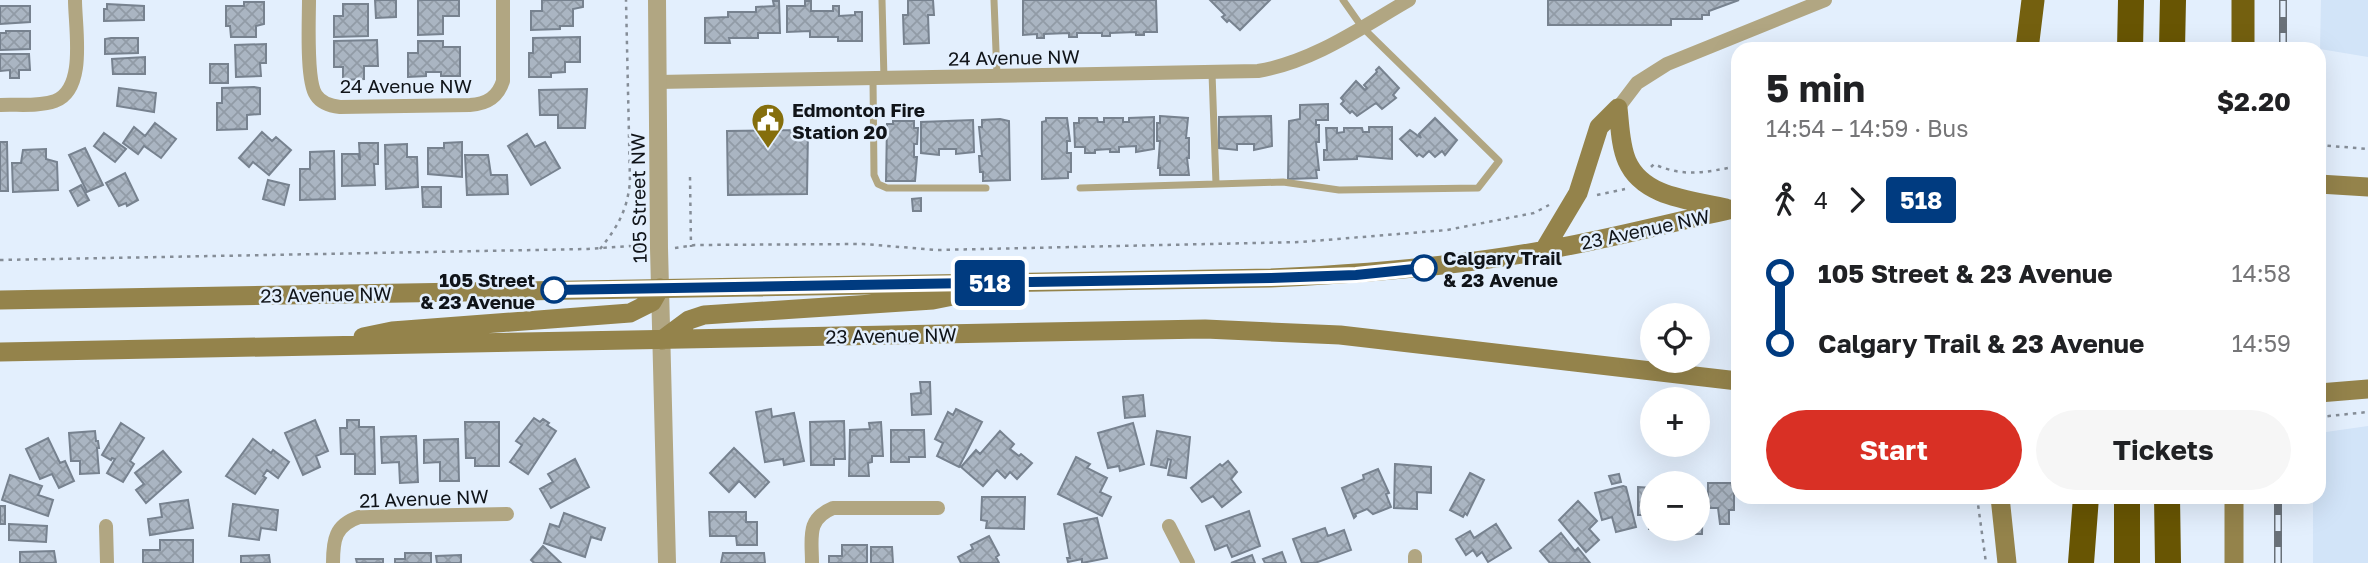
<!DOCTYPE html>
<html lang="en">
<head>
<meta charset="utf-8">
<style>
	:root { --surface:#fff; --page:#f6f6f6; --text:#202124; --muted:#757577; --accent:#d93025 }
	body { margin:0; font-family:"Golos Text",sans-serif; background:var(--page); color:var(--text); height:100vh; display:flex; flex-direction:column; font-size:26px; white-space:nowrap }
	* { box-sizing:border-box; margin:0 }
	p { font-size:23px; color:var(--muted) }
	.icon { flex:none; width:38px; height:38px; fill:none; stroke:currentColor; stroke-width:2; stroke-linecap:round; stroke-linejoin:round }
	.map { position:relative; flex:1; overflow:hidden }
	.sheet { position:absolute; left:1731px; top:42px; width:595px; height:462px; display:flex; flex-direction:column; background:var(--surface); border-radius:21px; box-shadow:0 7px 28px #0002 }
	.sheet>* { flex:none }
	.badge { padding:0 14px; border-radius:5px; font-size:24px; line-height:46px }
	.fabs { position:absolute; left:1640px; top:303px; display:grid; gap:14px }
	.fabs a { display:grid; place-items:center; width:70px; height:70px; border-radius:50%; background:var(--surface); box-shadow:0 7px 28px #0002; font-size:35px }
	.map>.badge { position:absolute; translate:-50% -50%; box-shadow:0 0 0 4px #fff }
	.legs { display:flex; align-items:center; gap:10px; height:77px; padding:0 35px; font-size:23px }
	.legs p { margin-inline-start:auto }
	.headline { display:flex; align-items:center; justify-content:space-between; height:119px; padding:0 35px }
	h1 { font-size:38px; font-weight:700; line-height:52px }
	.button { display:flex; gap:14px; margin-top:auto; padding:14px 35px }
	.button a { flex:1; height:80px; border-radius:42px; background:var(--accent); color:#fff; font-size:28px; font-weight:700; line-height:80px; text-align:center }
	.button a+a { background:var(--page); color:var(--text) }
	ul { padding:0 35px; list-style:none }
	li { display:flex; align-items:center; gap:24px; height:70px; font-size:26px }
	li i { display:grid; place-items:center; width:10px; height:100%; margin:0 9px; background:currentColor }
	li i::after { content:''; width:18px; height:18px; margin:-9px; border:5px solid; border-radius:50%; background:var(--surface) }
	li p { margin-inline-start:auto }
	li:first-child i { background:linear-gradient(#0000 50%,currentColor 0) }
	li:last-child i { background:linear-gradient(currentColor 50%,#0000 0) }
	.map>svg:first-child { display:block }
	.built { fill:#d2e4f8 }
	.building { fill:url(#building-cross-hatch); stroke:#77828f; stroke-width:2 }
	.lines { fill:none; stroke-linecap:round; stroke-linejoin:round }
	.path { stroke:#858d97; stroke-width:2.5; stroke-dasharray:3.5 5; stroke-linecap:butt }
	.service { stroke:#b1a682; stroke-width:7 }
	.minor { stroke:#b1a682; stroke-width:14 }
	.tertiary { stroke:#b1a682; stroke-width:18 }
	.secondary { stroke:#94834b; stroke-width:19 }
	.trunk { stroke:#74600f; stroke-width:23 }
	.motorway { stroke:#685503; stroke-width:26 }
	.rail-casing { stroke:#697179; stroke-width:8 }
	.rail { stroke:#e3effd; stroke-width:5; stroke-dasharray:16; stroke-linecap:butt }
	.line-1-casing { stroke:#fff; stroke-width:16 }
	.line-1 { stroke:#003b80; stroke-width:10 }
	.stop-1-dot { fill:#fff; stroke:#003b80; stroke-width:3.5 }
	.labels { text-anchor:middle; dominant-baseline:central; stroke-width:5; stroke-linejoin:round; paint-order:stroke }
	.street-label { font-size:19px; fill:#101419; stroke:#e3effd }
	.poi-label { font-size:19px; font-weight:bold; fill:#101419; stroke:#e3effd; text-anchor:start }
	.stop-label { font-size:19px; font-weight:bold; fill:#101419; stroke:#e3effd; text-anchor:start }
</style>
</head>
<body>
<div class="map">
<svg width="2368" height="563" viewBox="0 0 2368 563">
	<defs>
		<pattern id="building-cross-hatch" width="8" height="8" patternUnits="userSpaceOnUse" patternTransform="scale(1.75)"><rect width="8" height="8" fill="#aab5c2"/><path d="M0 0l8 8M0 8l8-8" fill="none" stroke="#919ba6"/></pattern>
	</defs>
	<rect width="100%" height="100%" fill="#e3effd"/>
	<!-- built -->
	<path class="built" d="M2321,0H2368V57L2320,49Z
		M2368,426V563H2313V497H2319V433Z"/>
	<!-- building -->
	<path class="building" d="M375,0H396V17L376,18Z
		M418,0H459V16H443V34L418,35Z
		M542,0H583V7L573,9V26H560V29L531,30V11H542Z
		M908,0H933L934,15H928L929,43L904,44L903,15H908Z
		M1023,0H1156L1157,32H1144V35H1136V32L1110,33V36H1102V33H1077V37H1069V33L1044,34V38H1037V34L1023,35Z
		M1210,0H1270L1240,30L1229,20L1227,22L1222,17L1225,15Z
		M1548,0H1739L1709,11V15H1702V19H1671V25H1548Z
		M773,1H779L780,33H758V38H729L730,43H705V18L728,17V12H756V7L774,6Z
		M805,1H811V11H833V6H839V16L855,15V12H862V41H838V37H810V31L787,32V6H805Z
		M244,2H264V24L256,26V37H231L230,26H226V6H244Z
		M107,4L144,6V20L104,21V9H107Z
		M343,4H368V36L334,37V16H343Z
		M0,6H30V22L0,24Z
		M6,31H30V49L0,50V33H6Z
		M580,37V62H565V72L551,73V77H529V53H533V38Z
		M111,38H138V53L105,54V39Z
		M377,40L378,66H364V79L343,80V67H334V41Z
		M418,41H443V47H460V76H441V72H426V76L408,77V53H418Z
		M266,44V63H260L261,76L236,77L235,45Z
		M0,54H29L30,70H19V78H10V70L0,71Z
		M145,57V74H113L112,59Z
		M210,64H228V83H210Z
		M1379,67L1399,88L1393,95L1396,98L1382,109L1376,103L1357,116L1352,111L1350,113L1341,104L1344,101L1341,98L1356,81L1365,90L1367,88L1364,85L1377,72L1376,70Z
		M254,87L260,88V114L247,115V129L217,130V103H222V88Z
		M119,88L156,93L154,112L117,106Z
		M587,89L585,128H558V115H540L539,90Z
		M1328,104V120H1316V125H1319V142H1316L1319,170H1316L1317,178L1288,179L1289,121L1300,119V105Z
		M1160,116L1188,118L1186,138H1189V158H1187L1189,175H1160V168H1158L1160,141H1157V123H1160Z
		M1271,116L1272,146L1254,150V144H1237V150L1219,148V117Z
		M1154,117V149L1136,152V146L1119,147V152H1110V149L1095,150V153H1085V147H1075L1074,123H1079V118H1097L1098,122H1104V118H1123V122H1129V118Z
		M1046,118H1067L1070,141H1067V153H1071V172H1068V178L1042,179V122L1046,121Z
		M1435,118L1457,140L1445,155L1442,151L1435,157L1429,151L1423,157L1419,154L1417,156L1400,139L1410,130L1421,138L1419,134Z
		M1000,119L1009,121L1010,180L983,181V172H980L979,156H982L979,127H982V120Z
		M973,120L974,152L956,154V149H939V155L921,153V122Z
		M893,121H914V128H918L917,144H914V157H917L915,181H886L887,124H893Z
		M155,123L176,139L161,158L144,146L138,154L123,143L134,127L145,136Z
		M1369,127H1392V159L1357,156V159L1324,160V150H1327L1326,128H1337V133L1344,132V128H1362L1363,132H1369Z
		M808,130L807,194L728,195L727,131Z
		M262,132L272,141L276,137L291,150L269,175L253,162L249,167L239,158Z
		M104,133L126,149L115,162L94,146Z
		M527,134L535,147L545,142L560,168L531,185L508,146Z
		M0,142H7L8,191H0Z
		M462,142V177L428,174V148H444V143Z
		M359,143H378V164H374L375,185L342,186V154H358L360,160Z
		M407,144V157H417L418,187L386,189L385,145Z
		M85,148L103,185L87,192L69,155Z
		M46,149V159L57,162L58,190L13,192L12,163H21L23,150Z
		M334,151L335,199L300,200V169H310V152Z
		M465,155H488L491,175H507L508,194L467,195Z
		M125,173L138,200L127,206L126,203L119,206L106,183Z
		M268,180L289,185L284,205L263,199Z
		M81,185L89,200L78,206L70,191Z
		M422,187H441V207H423Z
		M921,198V211H913L912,199Z
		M920,382H930L931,414L912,415L911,394L921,393Z
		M1143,395L1145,416L1125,418L1123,397Z
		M771,409L772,417L794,413L804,461L784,465L783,459L765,462L756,412Z
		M956,409L982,422L959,467L937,456L943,443L935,439L948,412L953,415Z
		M534,418L540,422L543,419L549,423L547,425L556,431L528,474L510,462L522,445L516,441Z
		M315,420L328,451L316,456L320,467L303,475L285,433Z
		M347,420H359V427H374L375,474H355V454H341L340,428H347Z
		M844,421L845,459H834V465H811L810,422Z
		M465,422H499V466H475V458H466Z
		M881,422L883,456H872V462L868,463L869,476H849L850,430L870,429L869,423Z
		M121,423L144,438L130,461L134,464L123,482L107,473L115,459L112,458L111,460L102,455Z
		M1133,423L1144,464L1120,471L1119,466L1108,468L1098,433Z
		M891,430H924L925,457H909V462H891Z
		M95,431L96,441H98L99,448H97L99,473L80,474V461H71L69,433Z
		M1000,431L1014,444L1010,449L1019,456L1021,454L1032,463L1017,479L1010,472L1005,478L997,470L983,486L961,467L976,450L980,454Z
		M1157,431L1190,437L1186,478L1168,475L1171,460L1168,459L1166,468L1151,465Z
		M416,436L418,482L400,483L399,462L382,463L381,437Z
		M48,438L60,463L65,461L74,481L59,488L52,474L40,479L26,449Z
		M253,439L271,453L273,450L289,462L278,478L267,470L263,476L266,478L255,494L226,476Z
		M458,439L459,481H440V462L424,463V440Z
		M734,448L769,482L755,497L739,481L729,492L710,473Z
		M163,451L181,472L146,503L136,490L144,484L135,473Z
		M1076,457L1090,464L1087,468L1107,478L1100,492L1111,497L1102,516L1058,494Z
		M575,459L589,487L551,508L540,489L553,482L548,474Z
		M1228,461L1237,472L1231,479L1241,492L1222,507L1213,496L1202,502L1191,488L1220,464L1222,466Z
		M1395,464L1431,467V493L1417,492V509L1394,508Z
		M1378,469L1389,493L1386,494L1391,507L1373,514L1367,509L1355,514L1356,516L1354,518L1342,488L1364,479L1363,475Z
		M1470,473L1484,480L1467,515L1465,513L1463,517L1450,510Z
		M1619,474L1621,482L1612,484L1609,476Z
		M10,475L42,486L38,495L53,500L48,516L2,500Z
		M1708,483H1734V510H1729V524H1720L1718,508H1708Z
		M1623,486L1626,487L1636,527L1616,532L1612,517L1602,520L1595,493Z
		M1638,487L1652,488V528L1666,529H1649V515H1638Z
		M1698,489H1703L1702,534H1679V528H1698Z
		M982,497H1025L1024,529L986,528L987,521L981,520Z
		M188,500L193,528L150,535L148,519L162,517L160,504Z
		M1578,501L1597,521L1589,529L1599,540L1586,552L1559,520Z
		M233,504L278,510L276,530L261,528L259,540L229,536Z
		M0,506H5V524H0Z
		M1249,511L1260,546L1232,557L1227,545L1215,550L1206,526Z
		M709,512H746V522H757V545H737L736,536H710Z
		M564,513L605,528L601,540L591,537L585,557L544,543L550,524L559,527Z
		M1097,518L1107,558L1082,563V559L1068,562L1067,558H1070L1064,524Z
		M9,524L47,526L46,542L9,540Z
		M1496,524L1511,548L1488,562L1482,552L1477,556L1473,550L1466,555L1456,539L1470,531L1474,538Z
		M1325,528L1328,536L1344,530L1351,550L1315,563H1302L1293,539Z
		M1561,533L1575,551L1578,548L1590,563H1550L1540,551Z
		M989,536L999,555L996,557L999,563H961L958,557L973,549L971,545Z
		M160,540H193V563H143V550H160Z
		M842,545H867V563H829V556H842Z
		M543,546L561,563H534L531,560Z
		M871,547H892L893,563H871Z
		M54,551L56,563H20V552Z
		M1282,552L1286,563H1265L1263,559Z
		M405,553H431V563H395V559H405Z
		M723,553H764L765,563H721Z
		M269,555L270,563H241V556Z
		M461,555V563H437L436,556Z
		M1252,555L1255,563H1231Z
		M356,559H383V563H357Z"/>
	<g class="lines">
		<!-- path -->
		<path class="path" d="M2319,145L2368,149
			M1651,167L1654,164C1684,178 1707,172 1738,166
			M690,177L691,247
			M1597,195L1625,189
			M675,248L695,245L863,244L937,250L1301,242L1447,230L1534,213L1549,205
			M600,249C618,226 627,211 630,182L626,0
			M0,260L588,249L629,246L644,248
			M2319,417L2368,412
			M1977,497L1986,563"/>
		<!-- service -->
		<path class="service" d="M882,0L884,79
			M994,0L997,76
			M1212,73L1216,184L1283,182L1339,190L1478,188L1499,161L1362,27L1343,0
			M873,79L874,175L878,184L887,188H986
			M1080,188L1216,184"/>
		<!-- minor -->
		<path class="minor" d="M309,0C309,20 306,81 316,95C321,103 331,106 340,107L470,105C487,104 498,97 503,81V0
			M658,82L1258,71C1313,62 1362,27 1409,0
			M0,105C17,104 38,107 55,101C87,89 75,28 75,0
			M1618,108L1637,83L1667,64L1825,0
			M106,526L107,563
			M1169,526L1188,563
			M333,563C333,540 335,525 359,517L507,514
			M812,563C812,538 806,519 833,508H938
			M1415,563V556"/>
		<!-- tertiary -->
		<path class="tertiary" d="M657,0L659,248L667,563"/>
		<!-- secondary -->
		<path class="secondary" d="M1618,108C1620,125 1620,145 1627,161C1643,198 1692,200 1726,208
			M2319,184L2368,187
			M1544,250L1578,193L1599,127L1618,108
			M0,300L1271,278C1362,274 1451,267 1540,251C1607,240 1672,222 1738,208
			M363,337L392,331L630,313L652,302L660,288
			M662,340L689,320L704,315L933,300L973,292
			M0,352L1205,329L1340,335L1738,381
			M2319,393L2368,389
			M2000,497L2007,563
			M2234,563V497"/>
		<!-- trunk -->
		<path class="trunk" d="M2027,49L2033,0
			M2243,49V0"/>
		<!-- motorway -->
		<path class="motorway" d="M2130,49L2131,0
			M2172,49L2173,0
			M2127,497V563
			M2167,497L2168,563
			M2081,563L2086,497"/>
		<defs>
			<path id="rail" d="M2283,49V0
				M2278,563V497"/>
		</defs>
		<!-- rail casing -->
		<use href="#rail" class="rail-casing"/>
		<!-- rail -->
		<use href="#rail" class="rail"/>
	</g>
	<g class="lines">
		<defs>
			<path id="line-1" d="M554,290L1271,278L1356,275L1424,268"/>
		</defs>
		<!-- line-1 casing -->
		<use href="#line-1" class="line-1-casing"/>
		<!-- line-1 -->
		<use href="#line-1" class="line-1"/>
	</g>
	<!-- icons -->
	<defs>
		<symbol id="civic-pin" viewBox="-11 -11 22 30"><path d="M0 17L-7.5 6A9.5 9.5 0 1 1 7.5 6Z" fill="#856e0c" stroke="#e3effd"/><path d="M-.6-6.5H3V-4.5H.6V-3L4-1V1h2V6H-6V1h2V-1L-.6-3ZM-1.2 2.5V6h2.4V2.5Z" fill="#fff"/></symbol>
	</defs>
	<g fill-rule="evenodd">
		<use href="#civic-pin" x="749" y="101" width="38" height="52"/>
	</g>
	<!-- markers -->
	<g class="stop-1-dot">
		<circle cx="1424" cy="268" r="12"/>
		<circle cx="554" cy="290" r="12"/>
	</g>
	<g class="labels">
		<!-- street labels -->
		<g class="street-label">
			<text transform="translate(1014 57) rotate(-1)">24 Avenue NW</text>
			<text x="406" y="85">24 Avenue NW</text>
			<text transform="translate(638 198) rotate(-91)">105 Street NW</text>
			<text transform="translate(1645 229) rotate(-12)">23 Avenue NW</text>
			<text transform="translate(326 294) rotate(-1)">23 Avenue NW</text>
			<text transform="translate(891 335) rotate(-1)">23 Avenue NW</text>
			<text transform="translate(424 498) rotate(-2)">21 Avenue NW</text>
		</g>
		<!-- poi labels -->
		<g class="poi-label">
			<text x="792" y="109">Edmonton Fire<tspan x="792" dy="22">Station 20</tspan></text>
		</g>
		<!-- stop labels -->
		<g class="stop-label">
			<text x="1443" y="257">Calgary Trail<tspan x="1443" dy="22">&amp; 23 Avenue</tspan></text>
			<text x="535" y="279" text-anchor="end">105 Street<tspan x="535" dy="22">&amp; 23 Avenue</tspan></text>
		</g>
	</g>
</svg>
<div class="fabs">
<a><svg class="icon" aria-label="locate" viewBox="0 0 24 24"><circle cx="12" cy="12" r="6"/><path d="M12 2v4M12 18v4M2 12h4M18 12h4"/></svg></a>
<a>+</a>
<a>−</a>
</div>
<b class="badge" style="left:990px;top:283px;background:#003b80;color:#fff">518</b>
<section class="sheet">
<div class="headline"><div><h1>5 min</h1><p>14:54 – 14:59 · Bus</p></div><b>$2.20</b></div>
<div class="legs"><svg class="icon" aria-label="walk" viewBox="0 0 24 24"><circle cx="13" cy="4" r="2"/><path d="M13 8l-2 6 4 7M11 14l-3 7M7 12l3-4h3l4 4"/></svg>4<svg class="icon" aria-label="forward" viewBox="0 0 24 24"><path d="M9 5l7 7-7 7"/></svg><b class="badge" style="background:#003b80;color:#fff">518</b></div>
<ul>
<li><i style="color:#003b80"></i><b>105 Street &amp; 23 Avenue</b><p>14:58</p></li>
<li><i style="color:#003b80"></i><b>Calgary Trail &amp; 23 Avenue</b><p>14:59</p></li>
</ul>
<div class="button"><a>Start</a><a>Tickets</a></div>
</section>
</div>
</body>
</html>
